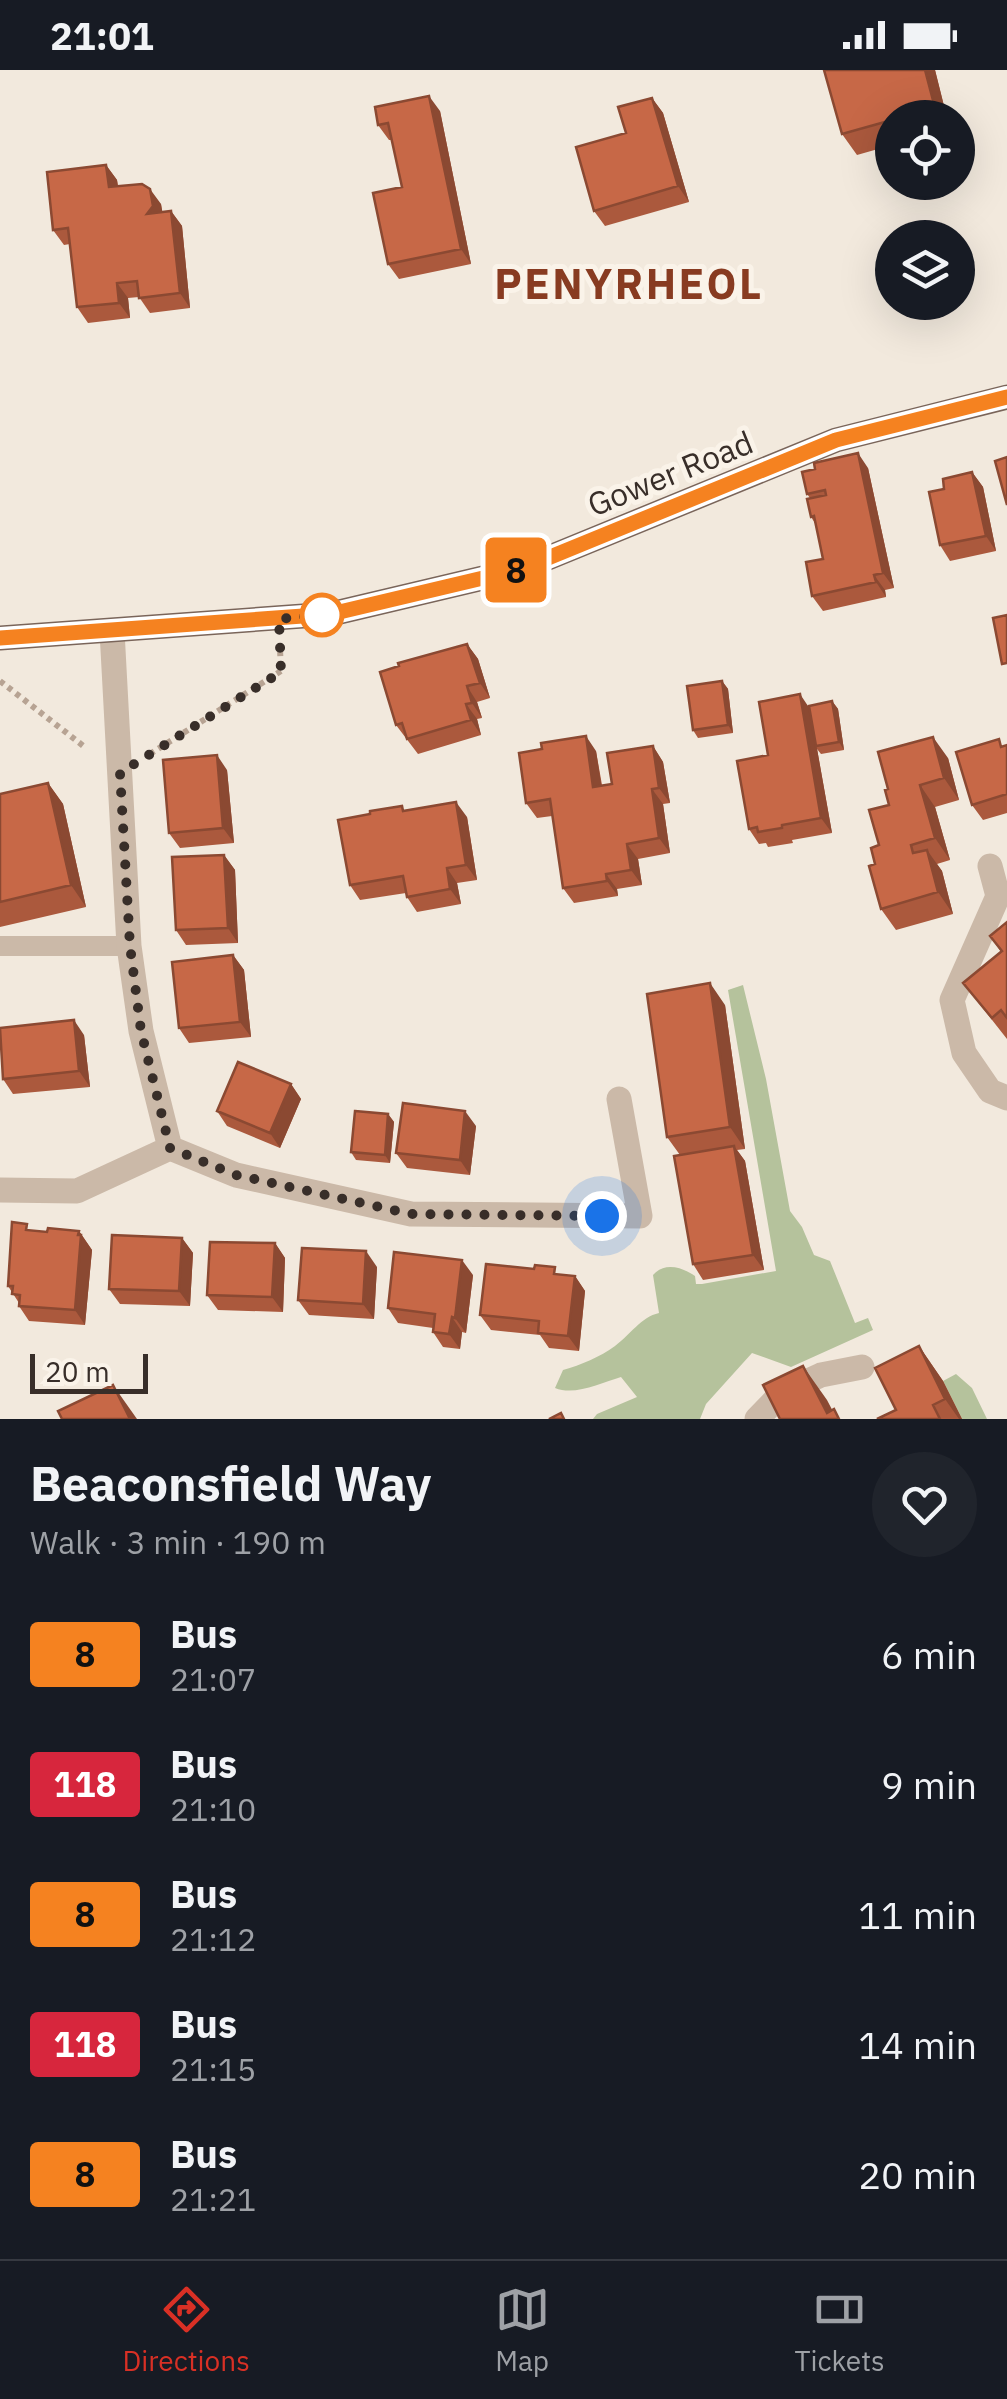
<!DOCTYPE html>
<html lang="en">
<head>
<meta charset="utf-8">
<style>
	:root { --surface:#171b24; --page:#20242c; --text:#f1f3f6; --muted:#9ea1a6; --line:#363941; --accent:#d93025 }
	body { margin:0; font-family:"IBM Plex Sans",sans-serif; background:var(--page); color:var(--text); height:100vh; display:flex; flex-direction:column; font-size:38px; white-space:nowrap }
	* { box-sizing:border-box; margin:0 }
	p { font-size:32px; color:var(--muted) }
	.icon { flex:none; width:55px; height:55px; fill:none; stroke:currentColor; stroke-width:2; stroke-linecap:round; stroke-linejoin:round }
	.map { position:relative; height:1349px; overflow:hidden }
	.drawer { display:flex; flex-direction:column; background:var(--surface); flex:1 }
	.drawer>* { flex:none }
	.badge { padding:0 20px; border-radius:8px; font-size:35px; line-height:65px }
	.fabs { position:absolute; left:875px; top:30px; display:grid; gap:20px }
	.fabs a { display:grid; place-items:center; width:100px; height:100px; border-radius:50%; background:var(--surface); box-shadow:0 10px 40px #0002; font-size:50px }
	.scale { position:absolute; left:30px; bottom:25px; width:118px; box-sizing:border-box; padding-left:10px; border:5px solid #382e29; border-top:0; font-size:28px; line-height:35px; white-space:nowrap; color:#382e29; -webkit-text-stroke:8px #faf3e9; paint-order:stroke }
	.you { position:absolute; width:50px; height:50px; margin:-25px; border:8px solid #fff; border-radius:50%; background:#1a73e8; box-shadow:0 0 0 15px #1a73e833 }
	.map>.badge { position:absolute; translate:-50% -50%; box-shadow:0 0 0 5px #fff }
	.round { display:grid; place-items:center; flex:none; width:105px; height:105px; border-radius:52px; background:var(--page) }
	.summary { display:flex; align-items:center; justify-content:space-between; height:170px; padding:0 30px }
	h1 { font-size:48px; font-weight:700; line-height:75px }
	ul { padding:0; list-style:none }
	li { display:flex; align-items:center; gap:30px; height:130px; padding:0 30px }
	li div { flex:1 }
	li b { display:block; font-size:38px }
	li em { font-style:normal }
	li .badge { min-width:110px; font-weight:700; text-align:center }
	.status { display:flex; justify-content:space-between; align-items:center; height:70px; padding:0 50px; background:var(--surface); direction:ltr }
	.status svg { height:28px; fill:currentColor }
	.tabs { display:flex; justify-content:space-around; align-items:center; height:140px; border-top:2px solid var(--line); background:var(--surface); font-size:28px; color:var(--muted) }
	.tabs a { display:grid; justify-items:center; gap:5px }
	.tabs .active { color:var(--accent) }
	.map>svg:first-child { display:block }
	.green { fill:#b5c29c }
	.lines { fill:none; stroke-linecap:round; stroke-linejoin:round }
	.path { stroke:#b7a393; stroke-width:6; stroke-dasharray:5 5; stroke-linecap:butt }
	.service { stroke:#cbb9a8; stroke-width:20 }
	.minor { stroke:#cbb9a8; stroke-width:25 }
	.primary { stroke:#7a655a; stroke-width:25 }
	.wall { fill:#ab593d }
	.shaded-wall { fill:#8b4932 }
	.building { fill:#c76847; stroke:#8b4932; stroke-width:2.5 }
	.line-casing { stroke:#fff; stroke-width:22 }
	.line { stroke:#f58220; stroke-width:15 }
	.walk { stroke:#382e29; stroke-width:10; stroke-dasharray:0 18 }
	.stop-dot { fill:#fff; stroke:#f58220; stroke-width:5 }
	.labels { text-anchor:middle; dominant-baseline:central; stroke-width:10; stroke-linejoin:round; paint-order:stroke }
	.street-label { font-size:32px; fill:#382e29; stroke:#faf3e9 }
	.district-label { font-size:42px; font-weight:bold; letter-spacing:2.5px; fill:#883b21; stroke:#faf3e9 }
</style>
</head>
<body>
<div class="status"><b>21:01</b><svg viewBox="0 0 49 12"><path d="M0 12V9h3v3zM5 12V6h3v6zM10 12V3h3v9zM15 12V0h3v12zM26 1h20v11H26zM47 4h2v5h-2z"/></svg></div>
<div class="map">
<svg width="1007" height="1349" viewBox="0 0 1007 1349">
	<rect width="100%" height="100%" fill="#f2e9dd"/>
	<!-- green -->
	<path class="green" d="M743,915L766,1009L790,1141L802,1157L814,1185L830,1191L855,1253L868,1248L873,1260L791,1297L752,1283L706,1334L700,1349H593L597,1344L637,1327L621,1307C601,1313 575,1326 555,1318L563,1300C581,1295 600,1287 615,1276C630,1265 641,1247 659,1243L653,1205C664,1192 682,1197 695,1206L696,1214H702L776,1201L728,920Z
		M956,1304L972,1318L987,1349H962L943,1311Z"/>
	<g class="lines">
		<!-- path -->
		<path class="path" d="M0,611L86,678
			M150,684L281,601L280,579"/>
		<!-- service -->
		<path class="service" d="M0,876H129"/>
		<!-- minor -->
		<path class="minor" d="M112,561L129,876L141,961L170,1078L236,1105L411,1144L640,1146L619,1029
			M990,796L998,826L952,930L964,983L990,1021L1007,1028
			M0,1120L77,1121L170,1078
			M757,1349L782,1323L821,1305L862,1297"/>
		<!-- primary -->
		<path class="primary" d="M0,568L331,544L521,499L836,370L1007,327"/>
	</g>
	<!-- wall -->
	<path class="wall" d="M935,0L947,48H892V75L857,85L842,64Z
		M652,28L663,43L689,132L605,156L594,141L626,63Z
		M440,41L471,194L399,209L388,194L402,117L392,70H389L378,55Z
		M106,95L117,110L118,116L161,134L162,142L171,141L182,156L190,238L150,243L139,227L128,228L130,248L88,253L77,237L70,174L64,175L53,160Z
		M868,398L894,518L885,520L886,527L823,541L812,526L823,489L815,453L811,447L810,428L807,424Z
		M972,402L983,417L996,481L950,491L940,475L944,419Z
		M467,574L478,589L490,628L477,632L482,648L477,649L481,665L418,684L396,655Z
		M722,611L728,619L733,663L698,668L693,660Z
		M832,631L838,639L844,680L821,684L817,679L832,763L792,770L793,773L768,777L766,773L759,774L749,759L768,685L809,637Z
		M1007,675V743L983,750L972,735L1003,676Z
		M653,676L663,692L670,733L663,734L670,783L638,789L642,815L617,819L618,826L574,833L563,818L552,746L537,748L526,733L596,681L602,715L612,714Z
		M948,688L959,730L935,737L950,790L937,794L942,801L953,844L896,860L881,839L875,794L889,735Z
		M227,700L234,773L180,778L169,763Z
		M48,713L63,734L86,837L0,857V724Z
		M406,740L467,747L477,810L457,813L461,834L417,842L407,827L406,823L360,830L350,815Z
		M224,785L235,800L238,873L186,875L176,860Z
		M1007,852V969L963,913L1001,882L990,866Z
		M233,885L244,900L251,967L189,973L179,958Z
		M725,935L745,1079L737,1080L745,1091L764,1200L703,1210L693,1194L680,1085L667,1067Z
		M84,965L90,1017L13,1024L3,1009Z
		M291,1014L301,1029L280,1078L227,1056L217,1041Z
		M388,1044L394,1052L390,1093L356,1090L351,1082Z
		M476,1056L470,1105L407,1098L396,1083Z
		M32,1161H79L92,1180L85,1255L29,1251L19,1236V1233L8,1216Z
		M182,1168L193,1183L190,1236L120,1234L109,1219Z
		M275,1173L285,1188L283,1242L218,1240L207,1225Z
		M377,1197L374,1249L309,1245L298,1230Z
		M560,1204L575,1206L585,1221L579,1281L549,1278L540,1265L491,1260L480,1245Z
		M473,1205L466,1263L462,1262L460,1279L443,1277L433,1262V1258L398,1253L388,1238Z
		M919,1276L943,1311L962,1349H877L896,1340Z"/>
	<!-- shaded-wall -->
	<path class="shaded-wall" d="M925,0H935L947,48H942L935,38Z
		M429,26L440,41L471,194L461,179Z
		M652,28L663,43L689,132L678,116Z
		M106,95L117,110L120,132L109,117Z
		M150,119L161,134L164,151L147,144Z
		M171,141L182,156L190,238L180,223Z
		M117,213L128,228L130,248L119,233Z
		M858,383L868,398L894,518L883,503Z
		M972,402L983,417L996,481L986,466Z
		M874,505L885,520L886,527L876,512Z
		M467,574L478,589L490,628L480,613Z
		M722,611L728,619L733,663L728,655Z
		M467,616L477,632L482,648L472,633Z
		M800,624L810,639L832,763L821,748Z
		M832,631L838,639L844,680L839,672Z
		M466,634L477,649L481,665L471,650Z
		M586,666L596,681L604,732L593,717Z
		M933,667L948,688L959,730L944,708Z
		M653,676L663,692L670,733L659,718Z
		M217,685L227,700L234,773L223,758Z
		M48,713L63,734L86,837L71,815Z
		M920,715L935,737L950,790L935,768Z
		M652,719L663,734L670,783L659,768Z
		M456,732L467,747L477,810L466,795Z
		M627,774L638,789L642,815L631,800Z
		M927,780L942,801L953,844L938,822Z
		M224,785L235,800L238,873L228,858Z
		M447,798L457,813L461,834L450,819Z
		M606,804L617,819L618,826L607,811Z
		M233,885L244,900L251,967L240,952Z
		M710,913L725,935L745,1079L730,1057Z
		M74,950L84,965L90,1017L79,1001Z
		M291,1014L301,1029L280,1078L270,1063Z
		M465,1041L476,1056L470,1105L460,1090Z
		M388,1044L394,1052L390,1093L385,1085Z
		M734,1076L745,1091L764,1200L753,1185Z
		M79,1161L92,1180L85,1255L75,1240Z
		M182,1168L193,1183L190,1236L179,1221Z
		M275,1173L285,1188L283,1242L272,1227Z
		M366,1181L377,1197L374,1249L363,1234Z
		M462,1190L473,1205L466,1263L455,1248Z
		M575,1206L585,1221L579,1281L568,1266Z
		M452,1247L462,1262L460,1279L449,1264Z
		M919,1276L943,1311L962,1349H959L945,1329Z
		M803,1296L827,1330L837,1349L827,1343Z
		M113,1315L137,1349H130Z"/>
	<!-- building -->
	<path class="building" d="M824,0H925L935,38L900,48H892V50L842,64Z
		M429,26L461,179L388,194L373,123L402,117L388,53L378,55L375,37Z
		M652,28L678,116L594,141L576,77L626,63L618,37Z
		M106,95L109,117L142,114L150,119L153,136L147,144L171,141L180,223L139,228L137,211L117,213L119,233L77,237L68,158L53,160L47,102Z
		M858,383L883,503L874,505L876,512L812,526L806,492L823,489L814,446L811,447L807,429L826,425L825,420L807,424L802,402L815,399L814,393Z
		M1007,387V435L995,391Z
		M972,402L986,466L940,475L929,422L944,419L943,409Z
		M1007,545V593L1002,594L993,548Z
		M467,574L480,613L467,616L472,633L466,634L471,650L407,669L402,653L396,655L380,602L399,596L398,593Z
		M722,611L728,655L693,660L687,616Z
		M800,624L821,748L782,755V758L758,762L757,757L749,759L737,691L768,685L759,632Z
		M832,631L839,672L816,676L809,636Z
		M586,666L593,717L612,714L607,683L653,676L659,718L652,719L659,768L627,774L631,800L606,804L607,811L563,818L550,729L526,733L519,683L542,679L541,673Z
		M933,667L944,708L920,715L935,768L911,775L913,783L927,780L938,822L881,839L869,796L875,794L871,778L879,775L869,740L889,735L885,720L888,719L878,682Z
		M999,669L1001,677L1007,675V724L972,735L956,682Z
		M217,685L223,758L169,763L163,690Z
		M48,713L71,815L0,832V724Z
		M456,732L466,795L447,798L450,819L407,827L403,806L350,815L338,750L370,744V741L402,736L403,741Z
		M224,785L228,858L176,860L172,787Z
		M1007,852V948L1001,940L992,948L963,913L1002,881L990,866Z
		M233,885L240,952L179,958L172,892Z
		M710,913L730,1057L667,1067L647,924Z
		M74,950L79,1001L3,1009L0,958Z
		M238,992L291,1014L270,1063L217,1041Z
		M403,1033L465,1041L460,1090L396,1083Z
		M355,1041L388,1044L385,1085L351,1082Z
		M734,1076L753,1185L693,1194L674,1086Z
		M12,1152L27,1154L26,1160L47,1162L48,1158L79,1161L78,1165H81L75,1240L19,1236L20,1225L12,1224L13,1216H8Z
		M112,1165L182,1168L179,1221L109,1219Z
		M210,1172L275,1173L272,1227L207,1225Z
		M302,1178L366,1181L363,1234L298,1230Z
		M394,1182L462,1190L455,1248L452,1247L449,1264L433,1262L435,1244L388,1238Z
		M486,1194L534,1199L535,1195L555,1197L554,1204L575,1206L568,1266L538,1263L539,1251L480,1245Z
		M919,1276L945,1329L933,1335L940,1349H877L896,1340L875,1298Z
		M803,1296L827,1343L834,1339L839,1349H780L763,1315Z
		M113,1315L130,1349H62L58,1341Z
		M561,1343L564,1349H549Z"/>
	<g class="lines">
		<defs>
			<path id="line" d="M0,568L331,544L521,499L836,370L1007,327"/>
		</defs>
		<!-- line casing -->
		<use href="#line" class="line-casing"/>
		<!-- line -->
		<use href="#line" class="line"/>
		<!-- walk -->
		<path class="walk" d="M322,545L331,544L279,549L281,602L120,703L130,876L141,961L170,1078L236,1105L411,1144L602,1146"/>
	</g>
	<!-- markers -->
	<circle class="stop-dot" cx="322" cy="545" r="20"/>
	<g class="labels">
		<!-- street labels -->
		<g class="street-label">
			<text transform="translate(670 403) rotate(-22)">Gower Road</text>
		</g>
		<!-- district labels -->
		<g class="district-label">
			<text x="629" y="213">PENYRHEOL</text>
		</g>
	</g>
</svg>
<div class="fabs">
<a><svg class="icon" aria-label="locate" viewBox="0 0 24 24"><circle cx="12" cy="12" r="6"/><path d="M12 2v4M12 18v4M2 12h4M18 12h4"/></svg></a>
<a><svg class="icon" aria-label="layers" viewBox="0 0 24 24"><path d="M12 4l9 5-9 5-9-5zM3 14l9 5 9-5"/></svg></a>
</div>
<div class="scale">20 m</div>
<div class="you" style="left:602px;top:1146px"></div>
<b class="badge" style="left:516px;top:500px;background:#f58220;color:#111">8</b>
</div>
<section class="drawer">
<div class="summary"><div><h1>Beaconsfield Way</h1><p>Walk · 3 min · 190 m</p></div><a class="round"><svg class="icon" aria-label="heart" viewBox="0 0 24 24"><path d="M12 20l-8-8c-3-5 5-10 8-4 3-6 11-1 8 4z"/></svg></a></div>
<ul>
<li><span class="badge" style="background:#f58220;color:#111">8</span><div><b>Bus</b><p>21:07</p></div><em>6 min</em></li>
<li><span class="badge" style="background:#d7263d;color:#fff">118</span><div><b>Bus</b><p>21:10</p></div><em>9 min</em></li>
<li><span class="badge" style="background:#f58220;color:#111">8</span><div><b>Bus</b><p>21:12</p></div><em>11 min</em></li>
<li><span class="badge" style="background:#d7263d;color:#fff">118</span><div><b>Bus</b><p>21:15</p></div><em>14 min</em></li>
<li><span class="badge" style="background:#f58220;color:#111">8</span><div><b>Bus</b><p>21:21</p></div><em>20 min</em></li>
</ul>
</section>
<nav class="tabs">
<a class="active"><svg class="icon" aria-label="directions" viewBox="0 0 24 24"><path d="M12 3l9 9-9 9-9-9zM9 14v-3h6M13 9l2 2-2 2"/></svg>Directions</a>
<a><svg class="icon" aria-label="map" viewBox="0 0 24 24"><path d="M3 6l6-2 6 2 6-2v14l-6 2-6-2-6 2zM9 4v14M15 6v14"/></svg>Map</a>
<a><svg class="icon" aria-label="tickets" viewBox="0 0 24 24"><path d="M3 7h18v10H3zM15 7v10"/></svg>Tickets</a>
</nav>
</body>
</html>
